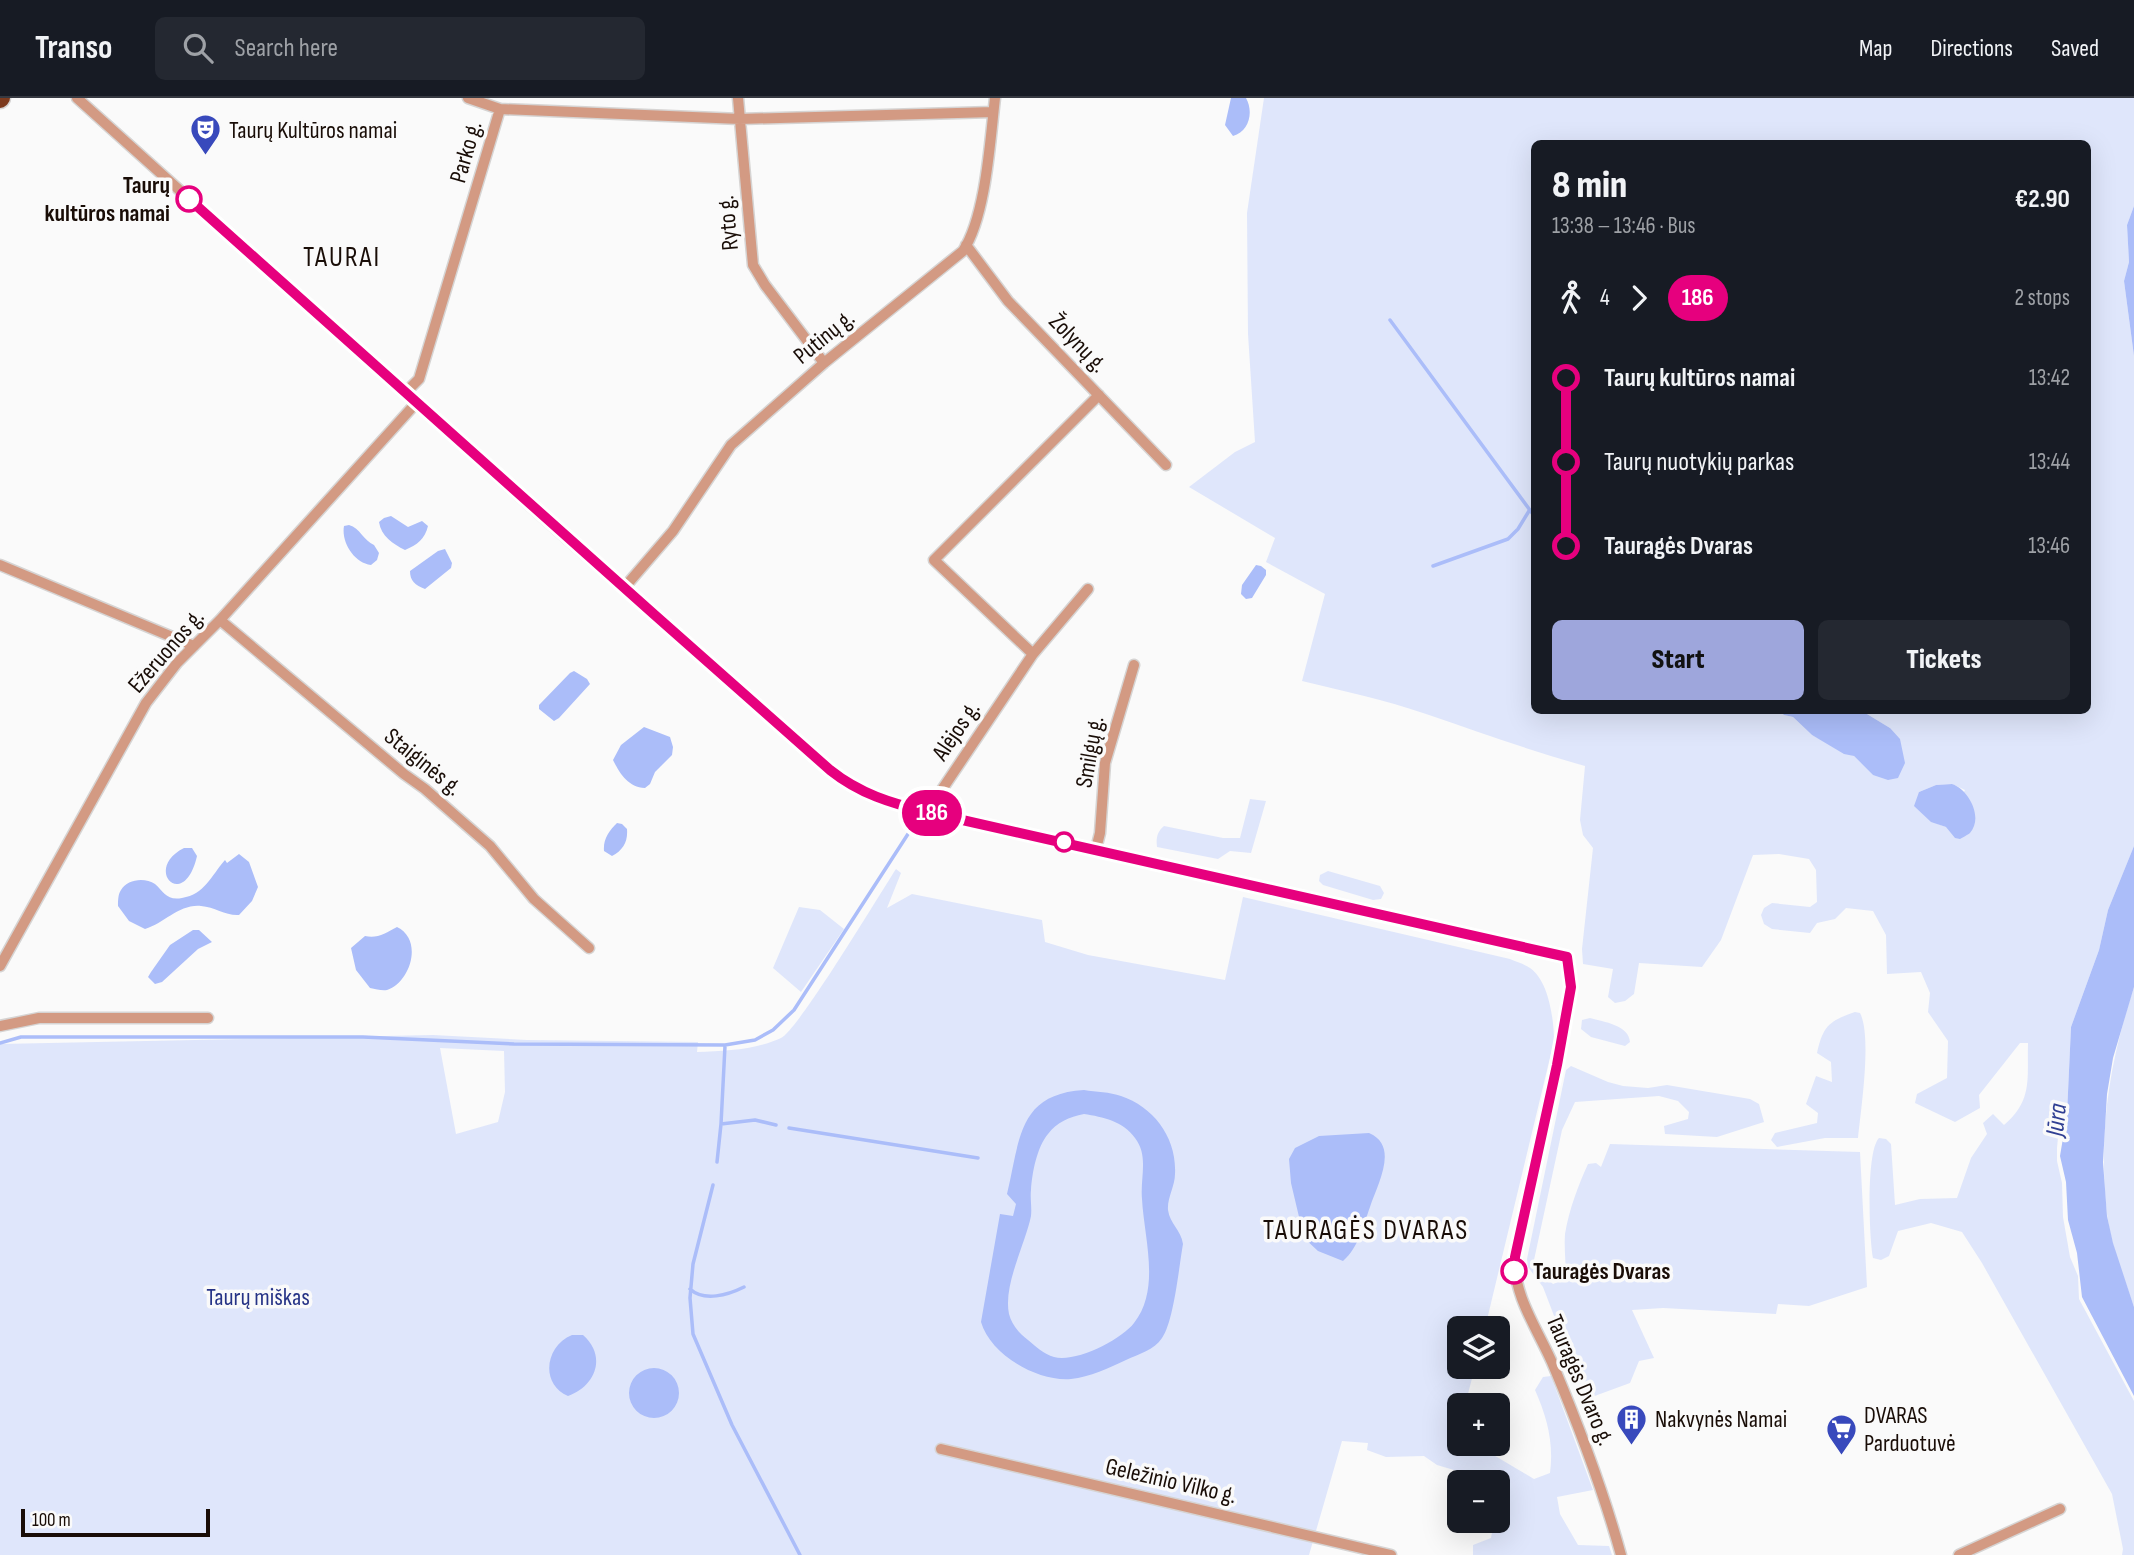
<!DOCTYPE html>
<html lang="en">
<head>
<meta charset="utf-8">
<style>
	:root { --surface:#171b24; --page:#242831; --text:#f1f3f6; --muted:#9ea1a6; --line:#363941; --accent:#9ea6dc }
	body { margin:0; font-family:"Sofia Sans Condensed",sans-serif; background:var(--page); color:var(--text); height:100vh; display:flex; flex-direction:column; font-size:26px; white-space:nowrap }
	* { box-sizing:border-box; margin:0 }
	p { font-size:23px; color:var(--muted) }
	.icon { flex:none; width:38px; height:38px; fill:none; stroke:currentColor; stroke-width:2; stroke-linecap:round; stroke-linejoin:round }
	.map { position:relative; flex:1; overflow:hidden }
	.drawer { position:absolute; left:1531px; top:42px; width:560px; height:574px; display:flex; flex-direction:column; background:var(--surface); border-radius:10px; box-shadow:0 7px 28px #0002 }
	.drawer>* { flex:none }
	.badge { padding:0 14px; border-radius:23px; font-size:24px; line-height:46px }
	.fabs { position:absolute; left:1447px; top:1218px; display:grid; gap:14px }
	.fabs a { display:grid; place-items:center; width:63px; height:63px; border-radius:10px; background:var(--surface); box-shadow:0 7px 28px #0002; font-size:35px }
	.scale { position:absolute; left:21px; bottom:18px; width:189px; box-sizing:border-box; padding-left:7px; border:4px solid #190d07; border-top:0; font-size:19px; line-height:24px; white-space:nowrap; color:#190d07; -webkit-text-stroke:5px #fafafa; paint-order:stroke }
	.map>.badge { position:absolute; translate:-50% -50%; box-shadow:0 0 0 4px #fff }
	.legs { display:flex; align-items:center; gap:10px; height:77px; padding:0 21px; font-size:23px }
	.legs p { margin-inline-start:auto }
	.head { display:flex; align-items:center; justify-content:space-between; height:119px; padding:0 21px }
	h1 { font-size:38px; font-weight:800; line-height:52px }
	.primary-button { display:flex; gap:14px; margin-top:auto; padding:14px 21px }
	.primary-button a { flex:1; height:80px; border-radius:10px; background:var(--accent); color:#111; font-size:28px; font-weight:800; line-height:80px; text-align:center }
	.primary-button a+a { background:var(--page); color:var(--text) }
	ul { padding:0 21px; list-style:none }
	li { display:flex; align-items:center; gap:24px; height:84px; font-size:26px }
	li i { display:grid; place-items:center; width:10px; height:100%; margin:0 9px; background:currentColor }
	li i::after { content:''; width:18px; height:18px; margin:-9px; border:5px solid; border-radius:50%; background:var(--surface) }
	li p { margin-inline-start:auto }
	li:first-child i { background:linear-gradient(#0000 50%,currentColor 0) }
	li:last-child i { background:linear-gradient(currentColor 50%,#0000 0) }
	header { display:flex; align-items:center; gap:42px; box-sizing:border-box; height:98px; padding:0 35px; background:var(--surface); border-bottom:2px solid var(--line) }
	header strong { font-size:33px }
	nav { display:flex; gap:38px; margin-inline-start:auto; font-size:24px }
	.search { width:490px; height:63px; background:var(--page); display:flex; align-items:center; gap:18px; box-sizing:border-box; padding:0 24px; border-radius:10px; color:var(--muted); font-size:26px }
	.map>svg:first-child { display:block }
	.green { fill:#dfe6fb; fill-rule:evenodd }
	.water { fill:#abbdf9; fill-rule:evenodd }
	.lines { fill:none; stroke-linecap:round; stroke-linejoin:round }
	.stream { stroke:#abbdf9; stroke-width:3.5 }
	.street-casing { stroke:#d6d4d3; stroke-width:13 }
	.highway-casing { stroke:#d6d4d3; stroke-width:21 }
	.street { stroke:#d39a83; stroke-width:10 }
	.highway { stroke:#7d3a1d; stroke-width:18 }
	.line-1-casing { stroke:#fff; stroke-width:16 }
	.line-1 { stroke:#e6007e; stroke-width:10 }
	.stop-1-dot { fill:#fff; stroke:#e6007e; stroke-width:3.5 }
	.labels { text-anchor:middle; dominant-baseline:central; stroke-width:7; stroke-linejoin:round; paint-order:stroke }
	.poi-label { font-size:24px; fill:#190d07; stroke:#fafafa; text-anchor:start }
	.street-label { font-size:24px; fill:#190d07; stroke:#fafafa }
	.stop-label { font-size:24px; font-weight:bold; fill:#190d07; stroke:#fafafa; text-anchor:end }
	.park-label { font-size:24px; fill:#263386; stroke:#fafafa }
	.water-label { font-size:26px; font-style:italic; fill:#303f93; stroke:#fafafa }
	.quarter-label { font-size:28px; letter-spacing:2px; fill:#190d07; stroke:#fafafa }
</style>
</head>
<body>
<header>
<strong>Transo</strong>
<div class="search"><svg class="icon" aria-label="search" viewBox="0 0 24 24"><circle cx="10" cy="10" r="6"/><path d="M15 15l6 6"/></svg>Search here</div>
<nav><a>Map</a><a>Directions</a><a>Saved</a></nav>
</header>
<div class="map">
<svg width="2134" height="1457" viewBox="0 0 2134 1457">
	<rect width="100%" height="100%" fill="#fafafa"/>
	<!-- green -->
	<path class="green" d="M1264,0H2134V108L2127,127L2129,164L2124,183L2134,258V748L2108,812L2099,852L2071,929L2067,1016L2059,1029L2057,1050V1063L2062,1085L2063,1119L2070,1159L2078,1178L2079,1201L2134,1303V1457H2122L2123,1451L2112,1396L1982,1165L1962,1134L1931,1125L1898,1133L1889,1158L1881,1162L1873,1160C1869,1139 1866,1053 1879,1040L1886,1041L1891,1046L1895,1107L1920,1101L1957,1100L1971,1060L1987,1036L1983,1025L1993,1016L2004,1027C2033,1002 2027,981 2028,945H2020L1979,997L1980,1010L1955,1024L1915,1005L1917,996L1947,980L1948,943L1928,914L1930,895L1921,874L1887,876L1886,837L1873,813L1846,810L1835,821L1817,825L1810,835L1772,831L1764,826L1761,817L1764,810L1772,805L1810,809L1817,804L1816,772L1809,761L1779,756L1753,757L1721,842L1702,869L1639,865L1634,896L1625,903L1615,905L1608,899L1613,871L1583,866L1582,851L1593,750L1583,737L1580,722L1585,668C1531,653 1479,634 1426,616C1385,602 1344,593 1302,583L1325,496L1266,464L1275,440L1189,389L1235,354L1255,344L1248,236L1247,115ZM1535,46H2088V612L1862,613L1890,630L1873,677L1854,658L1812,637L1793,619L1784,617L1779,612H1535ZM1952,686L1965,692L1946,729C1926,723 1924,713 1919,694L1936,687Z
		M1250,701L1266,703L1251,755L1230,753L1218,761L1157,749C1156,740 1157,734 1164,728L1223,740H1240Z
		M896,771L901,775L887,810L912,796L1042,822L1045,844L1088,857L1225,882L1243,799L1510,861C1517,864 1524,866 1530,870C1549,883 1554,922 1554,943L1485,1230H1460V1269H1475L1465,1307H1460V1346H1475L1534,1381L1550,1375C1554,1345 1547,1319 1535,1292L1543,1279L1551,1278L1593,1392L1557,1399L1560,1416L1578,1447L1609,1448L1612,1457H1473V1447L1491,1440L1494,1423H1498V1384H1484L1481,1380L1437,1367L1424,1358L1386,1359L1367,1352L1368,1345L1342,1343L1309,1457H0V946L433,937L527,942L698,944L697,954C726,953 755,952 781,940C799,931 879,797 896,771ZM440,950L504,953L505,994L498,1024L456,1036Z
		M1328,773L1380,788L1384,795L1381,801L1373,802L1323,787L1319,783L1320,777Z
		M799,809L820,812L844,831L801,894L773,870Z
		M2134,889V1209C2124,1179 2111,1148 2107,1116C2098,1036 2109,965 2134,889Z
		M1855,914L1860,915C1872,938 1861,1011 1858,1040H1825L1777,1049L1771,1042L1775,1035L1817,1025L1818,1015L1806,1006L1816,978L1832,984L1831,964L1817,955C1823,928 1829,923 1855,914Z
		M1590,920C1604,924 1629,927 1630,944L1625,948L1591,939L1581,931L1582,922Z
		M1571,968L1608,984L1623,988L1648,990L1667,987L1750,1001L1759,1006L1764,1024L1717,1039L1665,1036L1664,1028L1688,1021L1689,1014L1678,1003L1659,998L1575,1004L1562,1032L1534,1162L1538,1172L1553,1186L1566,1181C1566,1167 1564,1151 1565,1136C1569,1112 1578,1088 1588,1066L1596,1065L1601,1069L1610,1046L1860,1054L1867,1189L1809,1208L1778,1206L1776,1216L1663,1210L1632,1212L1654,1260L1639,1263L1630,1285L1581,1303L1552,1243L1561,1236L1543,1189L1528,1169L1527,1161L1566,972Z"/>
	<!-- water -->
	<path class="water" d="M1231,0H1246C1254,14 1249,34 1233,38L1225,27Z
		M2134,108V258L2124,183L2129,164L2127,127Z
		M391,418L408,429L422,423L428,428C425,441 417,447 405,452C393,446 381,438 379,424L384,420Z
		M349,427C360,430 364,443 374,447L379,455L377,462L371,467C354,465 341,444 344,428Z
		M445,451L452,465L451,470L425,491C415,487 410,483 410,473L438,453Z
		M1256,467L1261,468L1266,472V477L1252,500L1246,501L1241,496L1242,487Z
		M574,573L587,581L590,586L559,620L554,623L539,611V607L570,575Z
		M1779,613H1862L1890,630L1900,641L1905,665L1898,680L1888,682L1873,677L1854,658L1844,656L1812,637L1793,619L1784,617Z
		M644,629L670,639L673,649L672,657L655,674L650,686L645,690C628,689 620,676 613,662L621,647Z
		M1952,686C1968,691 1984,719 1970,735C1969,736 1962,740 1960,741L1955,740L1946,729L1931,724L1914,708L1919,694L1936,687Z
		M617,725L622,726L627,731C628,744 623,752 612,758L604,753C603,741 609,733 617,725Z
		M2134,748V889L2113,960L2107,996L2103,1064L2107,1118L2113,1145L2134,1209V1298L2082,1199L2077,1155L2068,1122L2066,1084L2060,1058L2067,1016L2071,929L2099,852L2108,812Z
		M184,750H192L197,758C184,815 142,771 184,750Z
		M239,756L249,764L258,789L252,803L239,817C226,818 215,809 201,808C179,806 165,825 145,831L129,823L118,808C118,803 118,796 121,792C127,781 145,779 155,786C164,794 167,803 182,800C205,796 211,778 225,762L227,765Z
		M397,829C424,842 410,885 387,892C382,893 376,891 370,890L356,872L351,850L365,838C377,841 386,835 397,829Z
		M193,832H199L212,844L198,851L162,884L155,886L148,879L151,874L170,847Z
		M1084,992C1096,994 1110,994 1121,998C1154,1009 1177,1040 1175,1076C1175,1088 1167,1100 1168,1112C1170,1126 1181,1132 1183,1146C1179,1168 1174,1223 1162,1240C1154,1252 1139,1256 1126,1262C1109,1270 1090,1279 1071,1281C1037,1284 990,1256 981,1224L1000,1116L1013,1118L1016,1106L1007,1096C1020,1043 1017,996 1084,992ZM1084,1016C1103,1019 1123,1023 1135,1040C1149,1058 1140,1080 1142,1101C1144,1140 1161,1191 1134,1225C1121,1242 1075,1265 1054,1259C1044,1256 1035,1248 1028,1242C1019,1235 1012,1227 1009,1216C1003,1187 1025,1147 1031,1118C1032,1109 1030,1100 1031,1092C1032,1075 1037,1049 1048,1036C1057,1024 1069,1019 1084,1016Z
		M1369,1035C1400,1048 1377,1087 1370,1109C1363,1128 1359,1149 1343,1163L1318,1153L1304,1140L1291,1085L1289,1061L1295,1050L1319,1038Z
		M572,1237H583C607,1258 596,1288 568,1298C540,1286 545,1248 572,1237Z
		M629 1295a25 25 0 1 1 50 0a25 25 0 1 1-50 0Z"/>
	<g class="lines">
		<!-- stream -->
		<path class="stream" d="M1390,222L1535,419
			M1433,468L1508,441L1518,431L1529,413
			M0,945L21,939H363L514,946L725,947L755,942L773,932L794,912L919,719
			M721,1026L755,1022L776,1027
			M789,1030L978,1060
			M717,1064L721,1026L725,948
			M713,1087L693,1166L690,1200L693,1236L732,1327L800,1457
			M690,1191C704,1204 728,1197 744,1189"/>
		<defs>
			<path id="street" d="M77,0L565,439L830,672C860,696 891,705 927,714L1567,859L1571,889L1557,967L1515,1159C1512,1197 1540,1235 1554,1269C1580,1331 1603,1392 1621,1457
				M468,0L500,11
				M738,0L753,167L765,187L824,265
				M966,147L1008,203L1166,367
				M406,294L419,281L500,11L740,21L993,14
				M0,467L194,548
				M624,490L673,433L731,347L824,265L963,153C986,118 990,43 995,0
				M220,522L404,676L425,691L490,748L534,801L589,850
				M1033,556L934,462L1099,297
				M927,714L1033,556L1088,491
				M1096,751L1100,735L1105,665L1134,567
				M0,868L146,605L177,565L220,522L417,304
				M0,928L39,920H208
				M941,1351L1391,1457
				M1959,1457L2060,1411"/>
			<path id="highway" d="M0,1L1,0"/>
		</defs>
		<!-- street casing -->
		<use href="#street" class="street-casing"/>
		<!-- highway casing -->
		<use href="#highway" class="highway-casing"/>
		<!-- street -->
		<use href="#street" class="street"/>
		<!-- highway -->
		<use href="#highway" class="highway"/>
	</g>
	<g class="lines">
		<defs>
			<path id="line-1" d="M189,101C402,291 615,483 830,672C860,696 891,705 927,714L1567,859L1571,889L1557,967L1515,1159L1514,1173"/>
		</defs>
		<!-- line-1 casing -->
		<use href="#line-1" class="line-1-casing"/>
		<!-- line-1 -->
		<use href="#line-1" class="line-1"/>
	</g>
	<!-- icons -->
	<defs>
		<symbol id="theatre-pin" viewBox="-11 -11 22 30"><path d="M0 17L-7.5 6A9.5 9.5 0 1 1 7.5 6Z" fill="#3849bc" stroke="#fafafa"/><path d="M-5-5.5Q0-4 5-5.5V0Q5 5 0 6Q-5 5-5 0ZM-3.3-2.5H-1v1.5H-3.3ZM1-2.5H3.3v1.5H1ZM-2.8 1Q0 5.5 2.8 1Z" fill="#fff"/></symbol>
		<symbol id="building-pin" viewBox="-11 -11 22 30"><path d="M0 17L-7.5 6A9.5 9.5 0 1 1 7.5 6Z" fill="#3849bc" stroke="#fafafa"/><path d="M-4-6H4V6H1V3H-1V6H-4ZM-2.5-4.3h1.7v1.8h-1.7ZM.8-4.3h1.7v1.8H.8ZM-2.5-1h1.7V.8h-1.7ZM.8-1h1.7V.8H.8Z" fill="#fff"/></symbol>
		<symbol id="supermarket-pin" viewBox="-11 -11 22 30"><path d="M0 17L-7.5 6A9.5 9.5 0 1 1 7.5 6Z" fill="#3849bc" stroke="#fafafa"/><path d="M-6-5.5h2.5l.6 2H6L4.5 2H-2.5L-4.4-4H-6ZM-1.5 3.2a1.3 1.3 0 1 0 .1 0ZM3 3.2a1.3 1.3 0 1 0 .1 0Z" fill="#fff"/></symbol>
	</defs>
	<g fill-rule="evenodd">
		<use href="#theatre-pin" x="188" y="14" width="35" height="47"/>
		<use href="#building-pin" x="1614" y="1304" width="35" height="47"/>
		<use href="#supermarket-pin" x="1824" y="1314" width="35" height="47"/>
	</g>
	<!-- markers -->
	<g class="stop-1-dot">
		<circle cx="189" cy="101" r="12"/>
		<circle cx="1064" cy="744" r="9"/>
		<circle cx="1514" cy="1173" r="12"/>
	</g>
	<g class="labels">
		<!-- poi labels -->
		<g class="poi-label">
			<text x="229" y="32">Taurų Kultūros namai</text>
			<text x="1864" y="1317">DVARAS<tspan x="1864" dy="28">Parduotuvė</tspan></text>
			<text x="1655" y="1321">Nakvynės Namai</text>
		</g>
		<!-- street labels -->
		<g class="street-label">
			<text transform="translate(466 54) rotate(-74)">Parko g.</text>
			<text transform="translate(728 125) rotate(-95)">Ryto g.</text>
			<text transform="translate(824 239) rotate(-39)">Putinų g.</text>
			<text transform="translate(1078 245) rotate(46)">Žolynų g.</text>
			<text transform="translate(166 553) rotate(-49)">Ežeruonos g.</text>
			<text transform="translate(956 633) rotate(-56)">Alėjos g.</text>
			<text transform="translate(1090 654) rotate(-80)">Smilgų g.</text>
			<text transform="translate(423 664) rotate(39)">Staiginės g.</text>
			<text transform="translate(1580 1282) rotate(67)">Tauragės Dvaro g.</text>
			<text transform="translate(1171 1383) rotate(13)">Geležinio Vilko g.</text>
		</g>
		<!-- stop labels -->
		<g class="stop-label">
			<text x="170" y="87">Taurų<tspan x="170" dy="28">kultūros namai</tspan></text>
			<text x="1533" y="1173" text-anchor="start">Tauragės Dvaras</text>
		</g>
		<!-- park labels -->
		<g class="park-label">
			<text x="258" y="1199">Taurų miškas</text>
		</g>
		<!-- water labels -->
		<g class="water-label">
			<text transform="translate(2057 1022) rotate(-84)">Jūra</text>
		</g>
		<!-- quarter labels -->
		<g class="quarter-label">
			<text x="342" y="159">TAURAI</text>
			<text x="1366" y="1132">TAURAGĖS DVARAS</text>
		</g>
	</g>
</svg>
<div class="fabs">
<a><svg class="icon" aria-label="layers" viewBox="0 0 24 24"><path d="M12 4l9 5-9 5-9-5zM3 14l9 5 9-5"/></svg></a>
<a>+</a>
<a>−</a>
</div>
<div class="scale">100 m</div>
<b class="badge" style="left:932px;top:715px;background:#e6007e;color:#fff">186</b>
<section class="drawer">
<div class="head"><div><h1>8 min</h1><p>13:38 – 13:46 · Bus</p></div><b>€2.90</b></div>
<div class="legs"><svg class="icon" aria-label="walk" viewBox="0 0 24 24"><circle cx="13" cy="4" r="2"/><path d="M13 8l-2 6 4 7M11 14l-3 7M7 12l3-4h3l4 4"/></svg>4<svg class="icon" aria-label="forward" viewBox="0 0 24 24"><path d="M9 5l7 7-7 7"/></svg><b class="badge" style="background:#e6007e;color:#fff">186</b><p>2 stops</p></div>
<ul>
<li><i style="color:#e6007e"></i><b>Taurų kultūros namai</b><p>13:42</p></li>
<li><i style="color:#e6007e"></i><span>Taurų nuotykių parkas</span><p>13:44</p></li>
<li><i style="color:#e6007e"></i><b>Tauragės Dvaras</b><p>13:46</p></li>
</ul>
<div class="primary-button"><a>Start</a><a>Tickets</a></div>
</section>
</div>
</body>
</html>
